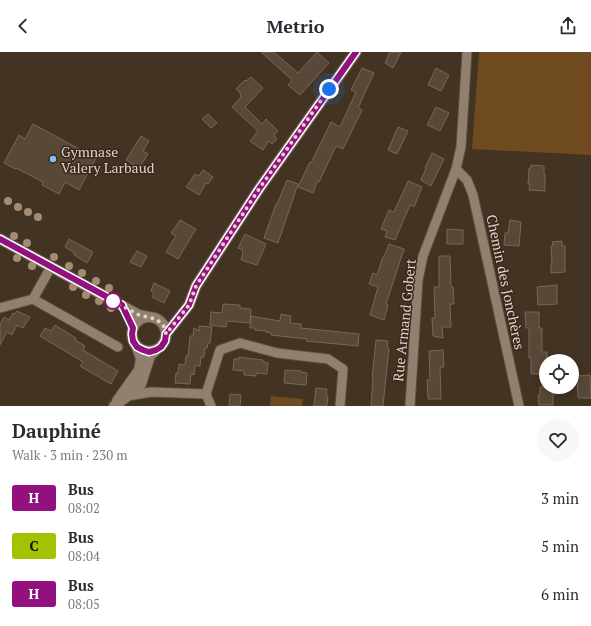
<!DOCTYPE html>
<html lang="en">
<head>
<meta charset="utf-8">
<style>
	:root { --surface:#fff; --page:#f7f7f7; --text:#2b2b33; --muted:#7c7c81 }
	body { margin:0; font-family:"PT Serif",serif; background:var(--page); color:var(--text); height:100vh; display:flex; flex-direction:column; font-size:15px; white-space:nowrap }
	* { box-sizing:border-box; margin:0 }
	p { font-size:13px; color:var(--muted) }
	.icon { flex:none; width:22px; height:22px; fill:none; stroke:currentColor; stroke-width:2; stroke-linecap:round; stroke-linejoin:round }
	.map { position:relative; height:354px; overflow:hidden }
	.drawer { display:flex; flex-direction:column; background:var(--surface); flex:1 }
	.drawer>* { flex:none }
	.badge { padding:0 8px; border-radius:3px; font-size:14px; line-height:26px }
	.tools { position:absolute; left:539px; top:302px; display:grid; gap:8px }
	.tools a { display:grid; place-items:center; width:40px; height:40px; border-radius:50%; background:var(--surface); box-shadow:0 2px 10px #0003; font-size:20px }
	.you { position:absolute; width:20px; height:20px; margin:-10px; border:3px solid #fff; border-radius:50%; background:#1a73e8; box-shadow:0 0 0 6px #1a73e833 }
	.map>.badge { position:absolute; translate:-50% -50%; box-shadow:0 0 0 2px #fff }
	.round { display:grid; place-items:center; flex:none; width:42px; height:42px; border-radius:21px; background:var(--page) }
	.head { display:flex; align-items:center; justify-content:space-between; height:68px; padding:0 12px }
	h1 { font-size:19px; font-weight:700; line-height:30px }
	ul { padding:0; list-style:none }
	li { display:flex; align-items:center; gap:12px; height:48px; padding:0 12px }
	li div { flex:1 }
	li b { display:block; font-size:15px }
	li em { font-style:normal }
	li .badge { min-width:44px; font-weight:700; text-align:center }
	header { display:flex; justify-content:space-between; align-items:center; height:52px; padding:0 12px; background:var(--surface); font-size:18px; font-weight:700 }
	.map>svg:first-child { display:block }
	.green { fill:#704b1f }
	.building { fill:#584837; stroke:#786756 }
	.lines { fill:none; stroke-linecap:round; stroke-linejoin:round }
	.street-casing { stroke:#5b4f41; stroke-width:11 }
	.secondary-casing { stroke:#5b4f41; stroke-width:12 }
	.street { stroke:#91806e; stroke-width:9 }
	.secondary { stroke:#91806e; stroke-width:10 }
	.tree { fill:#a48c73 }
	.line-casing { stroke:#fff; stroke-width:9 }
	.line { stroke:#93117e; stroke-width:6 }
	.walk { stroke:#ded4cb; stroke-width:4; stroke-dasharray:0 7.2 }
	.poi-dot { fill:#7dbef9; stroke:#38291a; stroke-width:1.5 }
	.stop-dot { fill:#fff; stroke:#93117e; stroke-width:2 }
	.labels { text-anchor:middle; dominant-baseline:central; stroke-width:3; stroke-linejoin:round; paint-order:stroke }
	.poi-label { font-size:14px; fill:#ded4cb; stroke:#38291a; text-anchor:start }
	.street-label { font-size:14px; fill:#ded4cb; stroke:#38291a }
</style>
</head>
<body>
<header><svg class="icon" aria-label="back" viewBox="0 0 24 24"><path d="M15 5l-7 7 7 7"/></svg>Metrio<svg class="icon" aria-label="share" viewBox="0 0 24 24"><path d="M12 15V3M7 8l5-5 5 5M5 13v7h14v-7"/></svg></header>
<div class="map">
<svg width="591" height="354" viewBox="0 0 591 354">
	<rect width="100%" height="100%" fill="#423323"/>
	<!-- green -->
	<path class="green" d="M479,0H591V103L472,97Z
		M271,344L303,347L302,354H270Z"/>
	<!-- building -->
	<path class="building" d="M261,0H274L298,21L317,0L329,11L300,43L288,33L292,28Z
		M390,0H401L393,16L385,11Z
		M362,16L374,21L358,56L362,58L343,97L336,94L319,130H317L313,141L298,135L310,110L311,111L331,70L340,75L356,40L351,38Z
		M436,16L449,23L441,39L428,33Z
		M251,25L263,36L245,55L262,72L266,67L278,79L274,83L277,87L272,92L269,89L263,98L250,89L258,79L232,55L241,45L240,43L241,42L236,37L245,28L246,29Z
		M436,55L449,61L440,79L427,73Z
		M208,62L217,71L211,76L202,67Z
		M33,72L96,106L79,138L65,130L59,142L42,133L43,130L16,116L15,117L4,111L19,83L25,87Z
		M398,75L408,79L397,102L388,98Z
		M141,84L149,89L143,99L148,102L139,116L126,108Z
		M432,101L444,107L431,134L421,128L426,116H425Z
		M531,113L544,114V122H545V139L529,138L530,132H528L529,116H531Z
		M203,118L213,125L208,132L206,131L199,143L186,135L195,122L199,124Z
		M287,128L298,132L278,191L264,186L276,152H277Z
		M408,129L422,135L414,155L410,153L395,188L385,185L387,179L381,177L389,158L394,160Z
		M180,168L196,177L178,207L166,200L176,184L171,181Z
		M510,168L521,170L519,194L504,193L505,181H508Z
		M447,177L463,178V192H447Z
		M245,182L266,192L257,213L241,208L243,201L242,200L243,198L238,196Z
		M69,187L93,200L87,211L74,203L75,201L65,195Z
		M562,189V194H565V220L551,221V212H552L551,194H553L552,190Z
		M389,192L404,197L386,252L388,253L384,268L370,263L378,235L369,232L373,221L377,223L383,205H384Z
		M137,199L147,204L141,215L130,210Z
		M439,204H450L451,235H453L454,252H450L451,275H442L443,286L433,284L432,266H435L434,235H439Z
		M154,231L170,239L164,251L152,245L154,241L151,239Z
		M557,233V252L538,253L537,235Z
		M223,252L240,253V256L251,257L250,271L227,269L226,275L210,273L211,260L222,261Z
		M17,259L30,265L23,276L17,273L12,283L7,280L0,293V272L4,265L9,268L13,261L15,262Z
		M525,260H539V276H542V300H547V309H546V322H531V306H529V276H526Z
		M281,262L291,264L290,271L301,272V276L359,282L358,294L306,289L307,287L271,283V281L266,280L267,279L255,278V276H250L251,264L280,269Z
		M55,273L76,286L75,288L85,294L83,298L118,319L111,332L80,314L83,310L40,284L45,276L51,279Z
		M199,274L212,275L210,291H208L207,296H205L204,305H201L200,314H195L194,323L191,322L190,332L175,331L176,321H178L179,312L185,313L186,304H188L190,284H193L194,276L199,279Z
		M376,288L388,289L387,295L389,296L383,354H371L373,326H372Z
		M443,298L444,315H440L441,347H428L427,328H430L429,299Z
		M239,305L263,308V310L268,311L267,322L256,321V324L244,323V319L233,318L234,307H239Z
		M285,318L292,319V318L301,319V320L307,321L306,333L284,331Z
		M590,323L591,346H578L577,324Z
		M540,335H553V353H539L538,343H540Z
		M316,336L327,337L326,344H328L327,353H326V354H314Z
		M230,342L241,343L240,354H229Z"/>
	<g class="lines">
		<defs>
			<path id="street" d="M456,117L467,128L473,143L519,354
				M33,247L51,215
				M0,256L33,247L118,295
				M206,342L211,354
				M128,344L151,340L206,342L220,298L240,291L277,301L328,307L343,317L340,354
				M410,354L418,228L423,204L456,117L461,95L467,0"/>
			<path id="secondary" d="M0,187L139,263L149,265
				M132 282a17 17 0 1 1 34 0a17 17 0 1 1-34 0Z
				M166,282L189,253L196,234L259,137L356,0
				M117,349L139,318L141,307L137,295
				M114,354L128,344L141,332L150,304L156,298"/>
		</defs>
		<!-- street casing -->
		<use href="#street" class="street-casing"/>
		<!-- secondary casing -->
		<use href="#secondary" class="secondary-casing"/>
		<!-- street -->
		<use href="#street" class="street"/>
		<!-- secondary -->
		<use href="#secondary" class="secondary"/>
	</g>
	<!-- trees -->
	<g class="tree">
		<circle cx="8" cy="149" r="4"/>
		<circle cx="18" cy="155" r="4"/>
		<circle cx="28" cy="160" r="4"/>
		<circle cx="38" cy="165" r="4"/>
		<circle cx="14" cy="184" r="4"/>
		<circle cx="27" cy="191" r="4"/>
		<circle cx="54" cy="205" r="4"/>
		<circle cx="17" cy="206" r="4"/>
		<circle cx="32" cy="214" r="4"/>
		<circle cx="69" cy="214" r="4"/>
		<circle cx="82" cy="221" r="4"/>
		<circle cx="96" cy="229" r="4"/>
		<circle cx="73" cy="235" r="4"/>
		<circle cx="109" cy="236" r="4"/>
		<circle cx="86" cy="243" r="4"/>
		<circle cx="99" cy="249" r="4"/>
		<circle cx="111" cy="256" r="4"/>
	</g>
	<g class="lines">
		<defs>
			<path id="line" d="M0,187L122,253L133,276L132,282L133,289L137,295L143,298L149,300L156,298L161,295L165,289L166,282L189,253L196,234L259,137L356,0"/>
		</defs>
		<!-- line casing -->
		<use href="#line" class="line-casing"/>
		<!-- line -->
		<use href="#line" class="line"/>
		<!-- walk -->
		<path class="walk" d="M113,249L139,263L156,267L161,271L165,276L166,282L189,253L196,234L259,137L329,37"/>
	</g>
	<!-- markers -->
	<circle class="poi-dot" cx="53" cy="107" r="4"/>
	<circle class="stop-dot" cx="113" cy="249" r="8"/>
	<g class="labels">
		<!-- poi labels -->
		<g class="poi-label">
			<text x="61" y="99">Gymnase<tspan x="61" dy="16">Valery Larbaud</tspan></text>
		</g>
		<!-- street labels -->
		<g class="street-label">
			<text transform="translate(506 230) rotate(78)">Chemin des Jonchères</text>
			<text transform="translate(404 268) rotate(-84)">Rue Armand Gobert</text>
		</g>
	</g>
</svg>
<div class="tools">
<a><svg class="icon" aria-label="locate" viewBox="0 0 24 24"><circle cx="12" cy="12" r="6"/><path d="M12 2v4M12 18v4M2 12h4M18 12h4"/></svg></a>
</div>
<div class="you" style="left:329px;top:37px"></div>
</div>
<section class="drawer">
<div class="head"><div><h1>Dauphiné</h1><p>Walk · 3 min · 230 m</p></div><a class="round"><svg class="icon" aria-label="heart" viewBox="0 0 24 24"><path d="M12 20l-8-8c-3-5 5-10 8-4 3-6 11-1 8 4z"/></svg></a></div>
<ul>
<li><span class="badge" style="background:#93117e;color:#fff">H</span><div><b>Bus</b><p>08:02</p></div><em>3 min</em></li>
<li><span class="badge" style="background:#a2c301;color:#111">C</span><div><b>Bus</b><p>08:04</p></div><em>5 min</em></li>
<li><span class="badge" style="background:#93117e;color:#fff">H</span><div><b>Bus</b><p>08:05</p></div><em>6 min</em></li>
</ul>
</section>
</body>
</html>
